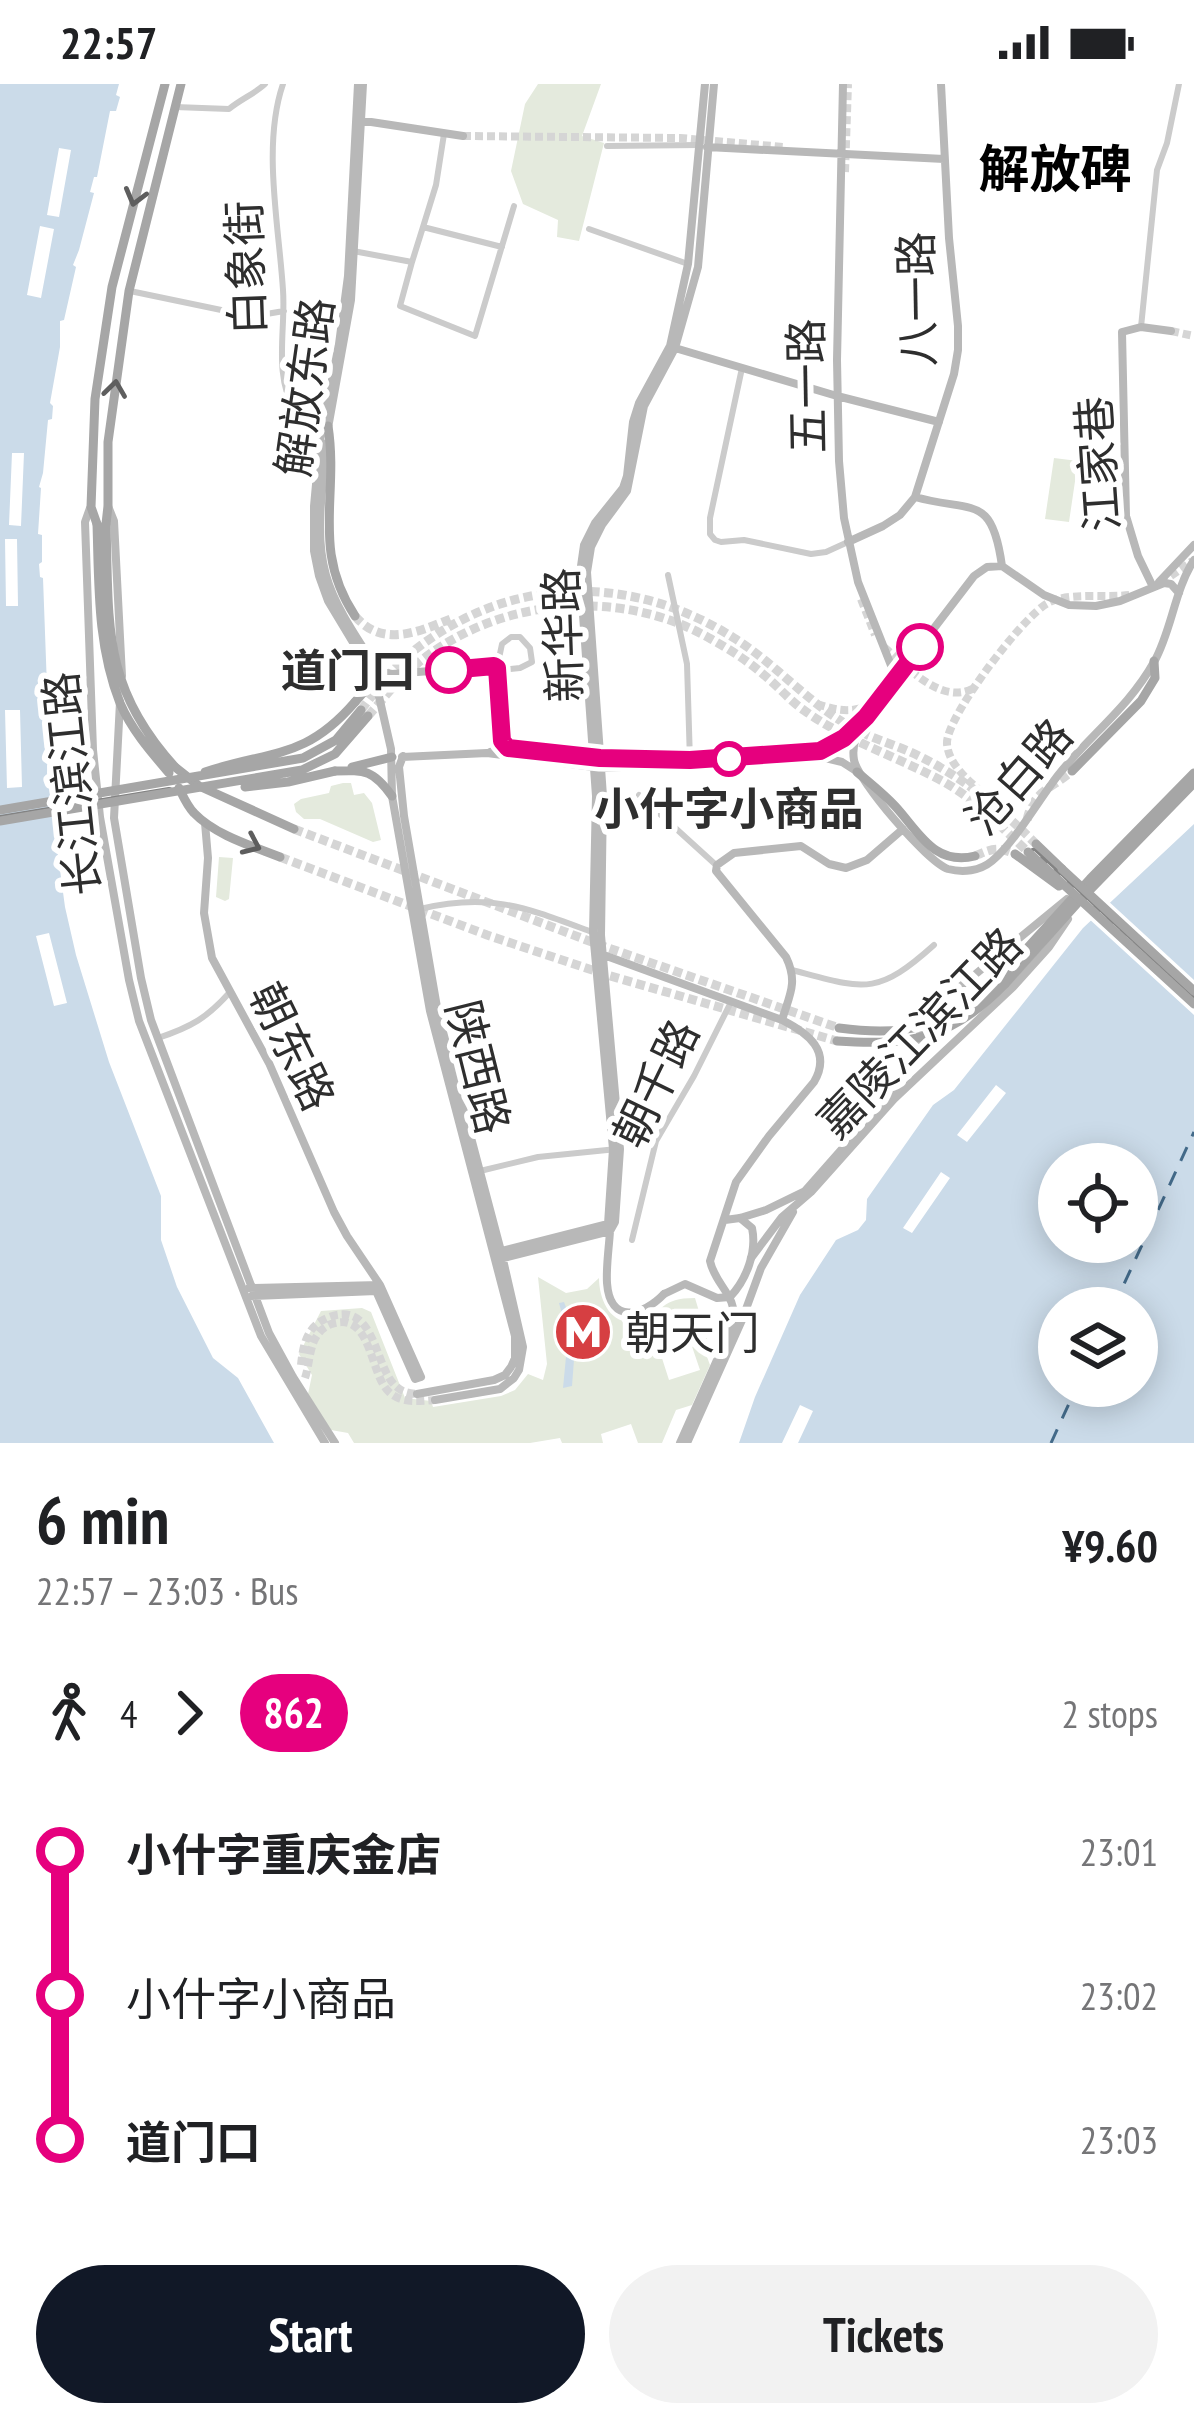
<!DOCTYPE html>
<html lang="en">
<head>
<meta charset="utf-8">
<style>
	:root { --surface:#fff; --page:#f2f2f2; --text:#202124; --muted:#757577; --accent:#111827 }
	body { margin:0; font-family:"PT Sans Narrow","Noto Sans SC",sans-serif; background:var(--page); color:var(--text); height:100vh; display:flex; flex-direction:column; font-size:45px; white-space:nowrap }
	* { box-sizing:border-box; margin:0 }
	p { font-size:39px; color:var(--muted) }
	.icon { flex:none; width:66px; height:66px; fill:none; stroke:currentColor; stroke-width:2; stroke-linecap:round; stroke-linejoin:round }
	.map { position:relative; height:1359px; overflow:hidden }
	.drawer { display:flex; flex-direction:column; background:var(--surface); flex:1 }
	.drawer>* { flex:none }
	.badge { padding:0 24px; border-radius:39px; font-size:42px; line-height:78px }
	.fabs { position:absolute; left:1038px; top:1059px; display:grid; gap:24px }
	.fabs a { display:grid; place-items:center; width:120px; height:120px; border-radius:50%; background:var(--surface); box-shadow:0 6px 30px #0003; font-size:60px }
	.map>.badge { position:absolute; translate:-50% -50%; box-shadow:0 0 0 6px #fff }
	.legs { display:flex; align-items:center; gap:18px; height:132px; padding:0 36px; font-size:39px }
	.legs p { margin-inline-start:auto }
	.headline { display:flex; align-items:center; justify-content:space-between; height:204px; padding:0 36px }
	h1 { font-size:66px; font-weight:800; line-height:90px }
	.button { display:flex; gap:24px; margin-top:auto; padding:24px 36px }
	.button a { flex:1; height:138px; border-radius:72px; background:var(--accent); color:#fff; font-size:48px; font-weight:800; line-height:138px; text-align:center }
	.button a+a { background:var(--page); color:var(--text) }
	ul { padding:0 36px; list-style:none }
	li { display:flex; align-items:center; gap:42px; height:144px; font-size:45px }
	li i { display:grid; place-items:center; width:18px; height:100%; margin:0 15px; background:currentColor }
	li i::after { content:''; width:30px; height:30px; margin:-15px; border:9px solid; border-radius:50%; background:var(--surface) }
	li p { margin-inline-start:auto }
	li:first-child i { background:linear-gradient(#0000 50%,currentColor 0) }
	li:last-child i { background:linear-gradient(currentColor 50%,#0000 0) }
	.status { display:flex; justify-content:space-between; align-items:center; height:84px; padding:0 60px; background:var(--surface); direction:ltr }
	.status svg { height:33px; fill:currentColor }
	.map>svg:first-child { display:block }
	.green { fill:#e4eadd; fill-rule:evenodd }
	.water { fill:#cbdbe9; fill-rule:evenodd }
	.pier { fill:#fff }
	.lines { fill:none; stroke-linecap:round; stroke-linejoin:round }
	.ferry { stroke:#436a89; stroke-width:3; stroke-dasharray:15 12; stroke-linecap:butt }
	.secondary-tunnel { stroke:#d5d5d5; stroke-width:8; stroke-dasharray:8 4; stroke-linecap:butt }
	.primary-tunnel { stroke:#d5d5d5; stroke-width:9; stroke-dasharray:9 4.5; stroke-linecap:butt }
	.street { stroke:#cbcbcb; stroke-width:6 }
	.secondary { stroke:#b8b8b8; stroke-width:8 }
	.primary { stroke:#a6a6a6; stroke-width:9 }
	.rail-casing { stroke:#838383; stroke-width:8 }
	.rail { stroke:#fff; stroke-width:3; stroke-dasharray:9; stroke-linecap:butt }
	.secondary-bridge { stroke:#b8b8b8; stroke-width:8 }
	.primary-bridge { stroke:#a6a6a6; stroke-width:9 }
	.oneway { stroke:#5e5e5e }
	.line-1-casing { stroke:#fff; stroke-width:27 }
	.line-1 { stroke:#e6007e; stroke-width:18 }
	.stop-1-dot { fill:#fff; stroke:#e6007e; stroke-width:6 }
	.labels { text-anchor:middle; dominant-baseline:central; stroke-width:12; stroke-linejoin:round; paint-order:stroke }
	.street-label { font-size:45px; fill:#2e2e2e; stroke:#fff }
	.stop-label { font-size:45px; font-weight:bold; fill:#2e2e2e; stroke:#fff; text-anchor:end }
	.poi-label { font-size:45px; fill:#2e2e2e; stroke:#fff; text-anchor:start }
	.quarter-label { font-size:51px; font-weight:bold; fill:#000; stroke:#fff }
</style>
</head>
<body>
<div class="status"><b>22:57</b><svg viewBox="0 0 49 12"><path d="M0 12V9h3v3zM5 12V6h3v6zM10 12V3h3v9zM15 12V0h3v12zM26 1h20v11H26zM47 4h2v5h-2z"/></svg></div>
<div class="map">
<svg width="1194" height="1359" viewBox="0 0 1194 1359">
	<rect width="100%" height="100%" fill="#fff"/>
	<!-- green -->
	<path class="green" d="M538,0H601L582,52L604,59L579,157L557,153L558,136L523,120L511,87L525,20Z
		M1054,374L1078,377L1069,438L1045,435Z
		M343,699H351L354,711L364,709L372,719L381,756L373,758L320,735H304L296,728L294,720L301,715L329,709L331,702Z
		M219,773L233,774L229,815L225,817L216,813Z
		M538,1193L566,1209L587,1205L599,1194C599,1217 612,1245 640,1236C665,1228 660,1214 695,1214L707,1254L703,1262L710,1281L692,1321L676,1326L662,1359H638L631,1340L601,1350L603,1359H562L560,1354L530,1359H354L348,1349L331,1346L308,1310L312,1291L299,1270L321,1227L362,1224L371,1228L405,1314L431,1317L433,1323L501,1312L515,1306L528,1290L543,1296L547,1280ZM682,1233L700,1286L669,1296L652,1243Z"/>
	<!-- water -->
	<path class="water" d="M0,0H119L116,11L120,13L116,27H110L97,93H94L90,108L94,109L79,166L73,181L76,183L64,236L60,237V263L50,319L53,322L52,335L48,336L43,389L39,403L41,404L38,450L42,451V478L39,480L40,493L43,494L49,658L47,689L65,823L76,871L109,978L161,1112V1156L177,1203L213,1274L238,1294L274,1359H0Z
		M1194,740V1359H739L755,1313L800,1211L836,1156L858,1146L866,1136L867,1115L933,1021L954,1006L1083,844ZM1059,1080H1137V1158H1059ZM1059,1224H1137V1302H1059Z
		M564,1218L576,1250L572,1302L563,1304L568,1252L559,1219Z"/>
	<!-- pier -->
	<path class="pier" d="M59,64L71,66L59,133L47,131Z
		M40,142L54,145L41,214L27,211Z
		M12,369H24L21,442L9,441Z
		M5,455H17L18,522H6Z
		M5,626H20L22,703L7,704Z
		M1106,815L1194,896V931L1087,833Z
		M49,849L67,919L54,922L36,852Z
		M996,1001L1006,1009L967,1058L957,1051Z
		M941,1088L950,1094L912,1149L903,1144Z
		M800,1321L813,1327L798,1359H782Z"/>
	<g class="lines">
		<!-- ferry -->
		<path class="ferry" d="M1113,1224L1194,1048
			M1051,1359L1077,1302"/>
		<!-- secondary-tunnel -->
		<path class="secondary-tunnel" d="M463,52L680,54L784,63
			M845,88L848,0
			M1171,247L1194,252
			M1161,499L1192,477
			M861,515L875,551
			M884,563C907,583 942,622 974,604
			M817,620C841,628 855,629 877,618
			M991,717C975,701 949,684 947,660C945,634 1024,531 1048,519C1067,508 1107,514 1130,511
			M301,1281C303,1262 306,1243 327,1234C373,1215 374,1275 392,1298C399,1307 406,1309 417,1310
			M305,1294C309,1282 309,1269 314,1257C318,1248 325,1241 335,1239C372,1230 370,1291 389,1308C402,1320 419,1317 435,1316"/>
		<!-- primary-tunnel -->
		<path class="primary-tunnel" d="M355,532C383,565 420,547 453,534
			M361,626C378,604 395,581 416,565C513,490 633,490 734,554C776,580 808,619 851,643C872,655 897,661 919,672C964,694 1000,724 1036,760
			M368,632C384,614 399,594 418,579C499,513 621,503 711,555C729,565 748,577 764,591C778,602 790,617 805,627C847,657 898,673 944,698C976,716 1001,743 1028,768
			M1027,736C1033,707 1051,705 1072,687
			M294,745L597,860L839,944
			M975,772C991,765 998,762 1015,770
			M280,773L487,851L607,891L837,957"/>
		<!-- street -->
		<path class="street" d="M283,0C262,61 279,142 283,206C286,246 273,290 295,327L325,342
			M175,23L229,25C241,15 256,9 265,0
			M607,62L699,61
			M423,143L436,101L444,50
			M589,145L688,180
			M353,167L412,178L423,143L502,163
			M412,178L400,222L475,252L514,122
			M130,207L226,227
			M249,233L284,227
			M1141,243L1157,86L1167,59L1179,0
			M742,284L710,434V450L715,456L721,458L744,456L811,470L826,468L848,458
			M668,491L687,580L690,677
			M497,584L502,560L511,553H520L530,564L532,578L520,584L499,586
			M639,711L716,781
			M420,825C491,808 527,824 592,848
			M792,886C864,905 876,913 934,861
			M158,954C191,943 207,934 230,908
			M476,1088L538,1073L617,1065
			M632,1156L656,1057L694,992L731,918"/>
		<!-- secondary -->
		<path class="secondary" d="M358,0L348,192L339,260L320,357L314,422V467L319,492L328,517L375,595L391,665L392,712L430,927L515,1252V1274L511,1283L505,1291L494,1296L417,1310
			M843,0L837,276L839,377L844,434L858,498L896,594
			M358,36L463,52
			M707,63L944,75
			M675,264L837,312L939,338
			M328,344L351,216L363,0
			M327,359C323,402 314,449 326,491C335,523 357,554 375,582L381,588L392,590
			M915,413C973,429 992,409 1002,482L1044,511L1069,521L1096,522L1120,517L1164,499L1171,500L1179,509
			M108,422L114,437L122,592
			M90,424L85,438L93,666L100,733L129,896L139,937L261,1252L325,1359
			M848,458L883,442L900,431L915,413L954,290L958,266V242L949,154L941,0
			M1159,498L1194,461
			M1153,503L1138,472L1126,432L1122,248L1141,243L1171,247
			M375,595L392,590L494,582L499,586L502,657L496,666L490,668
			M120,618L114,734L141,894L151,936L269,1249L293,1293L335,1359
			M866,633C859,646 851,659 854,676C858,697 927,778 948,785C963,789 980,787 992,777C1016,757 1039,715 1059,690C1090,651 1129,623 1154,578C1172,546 1174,507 1194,476
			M502,657L508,664L600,674L690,677L811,669L837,659L866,633L974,492L987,483L1002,482
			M403,672L399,683L404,732L438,929L501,1167L523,1263L519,1286L514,1294L500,1305L435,1316
			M402,673L487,669L601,684H696L825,674L842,678L856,687
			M205,739L208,774L204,829L212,874L269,979L334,1128L347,1152L380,1201L376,1207
			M601,870L782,936C808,949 832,967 814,998L769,1052L736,1098L710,1177C715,1201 737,1211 734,1238L680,1359
			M782,936C790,910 798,898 786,873L716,787L717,781L734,769L801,762L829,780L846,784L867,776L903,745
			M725,1136L740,1134L766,1126L805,1107L895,1005L910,981L925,935L944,916L1067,815
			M610,1147C609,1164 606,1182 607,1199C610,1241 643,1232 664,1210
			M494,1169L608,1140L613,1065L593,848L596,712L580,489L584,461L595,439L623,404L627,392L633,338L639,319L670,262L688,180L705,0
			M751,1174L782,1133L811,1108L894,1015L1013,903L1049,863L1068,835
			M496,1176L610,1147L615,1138L620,1065L601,851L603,712L587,488L591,463L602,441L627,407L644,322L675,264L698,183L714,0
			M249,1204L380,1201L421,1293L415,1295L376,1207L252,1212
			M687,1359L742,1236L761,1184L793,1128"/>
		<!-- primary -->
		<path class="primary" d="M328,342C339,413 311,465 355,532
			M97,440L91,423L95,315L112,203L165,0
			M106,440L108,422V358L129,207L181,0
			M355,618L375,595
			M175,683L199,702L294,745
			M352,683L392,673
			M335,687C366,686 373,686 392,712
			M1072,687L1141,617L1155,594L1154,577
			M857,688C870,699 884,710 895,722C919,748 934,782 975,772
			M179,704C183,712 187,722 194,729C215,751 252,762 280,773
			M1036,760L1062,785
			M999,895L1090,795L1194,689
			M1005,900L1082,814L1194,699"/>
		<defs>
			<path id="rail" d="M0,735L169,707
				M1033,768L1194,917"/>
		</defs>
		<!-- rail casing -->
		<use href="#rail" class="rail-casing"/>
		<!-- rail -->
		<use href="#rail" class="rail"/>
		<!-- secondary-bridge -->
		<path class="secondary-bridge" d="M664,1210L685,1200L717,1214L730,1213C747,1195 757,1167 752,1144L740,1134"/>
		<!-- primary-bridge -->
		<path class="primary-bridge" d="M97,440C99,500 97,561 120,619C131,645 151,668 169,689
			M106,440C109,542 102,603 175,683
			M205,688C271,666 305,676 355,618
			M245,703L288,698L335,687
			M0,726L303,674L336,656L361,626
			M0,737L302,686L335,670L368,632
			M1028,768L1194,920
			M1015,770L1059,802
			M1062,785L1194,907
			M839,944C908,953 948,944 999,895
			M837,957C910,962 952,955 1005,900"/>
	</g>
	<!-- one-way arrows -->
	<defs><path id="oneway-chevron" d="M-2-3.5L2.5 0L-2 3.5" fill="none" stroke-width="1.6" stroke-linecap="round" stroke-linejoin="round" transform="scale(3)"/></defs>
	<g class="oneway">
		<use href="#oneway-chevron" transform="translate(135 113) rotate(105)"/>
		<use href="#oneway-chevron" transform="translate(115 305) rotate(-82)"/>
		<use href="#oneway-chevron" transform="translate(252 761) rotate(24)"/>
	</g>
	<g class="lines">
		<defs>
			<path id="line-1" d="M449,586L494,582L497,584L502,657L508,664L600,674L690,676L820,667L844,654L866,633L920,563"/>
		</defs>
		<!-- line-1 casing -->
		<use href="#line-1" class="line-1-casing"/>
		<!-- line-1 -->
		<use href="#line-1" class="line-1"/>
	</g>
	<!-- icons -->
	<defs>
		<symbol id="metro-disc" viewBox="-11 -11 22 22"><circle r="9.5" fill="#d63f42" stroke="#fff"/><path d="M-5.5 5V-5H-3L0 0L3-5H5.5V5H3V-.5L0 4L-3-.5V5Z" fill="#fff"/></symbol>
	</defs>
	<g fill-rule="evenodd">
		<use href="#metro-disc" x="550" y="1215" width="66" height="66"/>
	</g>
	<!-- markers -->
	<g class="stop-1-dot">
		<circle cx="920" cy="563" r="21"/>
		<circle cx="449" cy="586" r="21"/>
		<circle cx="729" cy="675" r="15"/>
	</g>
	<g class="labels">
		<!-- street labels -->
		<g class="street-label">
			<text transform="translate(245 184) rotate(-92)">白象街</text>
			<text transform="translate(916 215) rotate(-91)">八一路</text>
			<text transform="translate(806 302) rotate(-91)">五一路</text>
			<text transform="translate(304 303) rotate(-82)">解放东路</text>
			<text transform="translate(1097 380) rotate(-94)">江家巷</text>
			<text transform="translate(562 551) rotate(-92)">新华路</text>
			<text transform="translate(1018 692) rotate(-49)">沧白路</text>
			<text transform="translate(71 700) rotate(-96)">长江滨江路</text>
			<text transform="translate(919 948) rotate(-46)">嘉陵江滨江路</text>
			<text transform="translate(293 962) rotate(64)">朝东路</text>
			<text transform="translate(479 983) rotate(76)">陕西路</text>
			<text transform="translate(655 999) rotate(-64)">朝千路</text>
		</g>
		<!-- stop labels -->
		<g class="stop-label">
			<text x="416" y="586">道门口</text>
			<text x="729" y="724" text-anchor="middle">小什字小商品</text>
		</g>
		<!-- poi labels -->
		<g class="poi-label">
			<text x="625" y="1248">朝天门</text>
		</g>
		<!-- quarter labels -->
		<g class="quarter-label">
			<text x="1055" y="84">解放碑</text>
		</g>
	</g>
</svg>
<div class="fabs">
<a><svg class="icon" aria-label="locate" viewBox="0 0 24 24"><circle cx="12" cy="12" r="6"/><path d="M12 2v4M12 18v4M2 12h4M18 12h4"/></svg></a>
<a><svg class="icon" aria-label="layers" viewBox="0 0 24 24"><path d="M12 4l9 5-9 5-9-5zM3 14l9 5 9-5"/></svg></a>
</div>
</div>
<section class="drawer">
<div class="headline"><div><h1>6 min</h1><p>22:57 – 23:03 · Bus</p></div><b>¥9.60</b></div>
<div class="legs"><svg class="icon" aria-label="walk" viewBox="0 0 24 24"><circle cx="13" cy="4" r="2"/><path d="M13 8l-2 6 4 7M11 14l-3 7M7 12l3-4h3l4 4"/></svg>4<svg class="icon" aria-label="forward" viewBox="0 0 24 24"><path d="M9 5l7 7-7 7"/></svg><b class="badge" style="background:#e6007e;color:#fff">862</b><p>2 stops</p></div>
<ul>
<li><i style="color:#e6007e"></i><b>小什字重庆金店</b><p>23:01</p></li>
<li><i style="color:#e6007e"></i><span>小什字小商品</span><p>23:02</p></li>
<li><i style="color:#e6007e"></i><b>道门口</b><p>23:03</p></li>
</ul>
<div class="button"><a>Start</a><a>Tickets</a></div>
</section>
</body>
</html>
